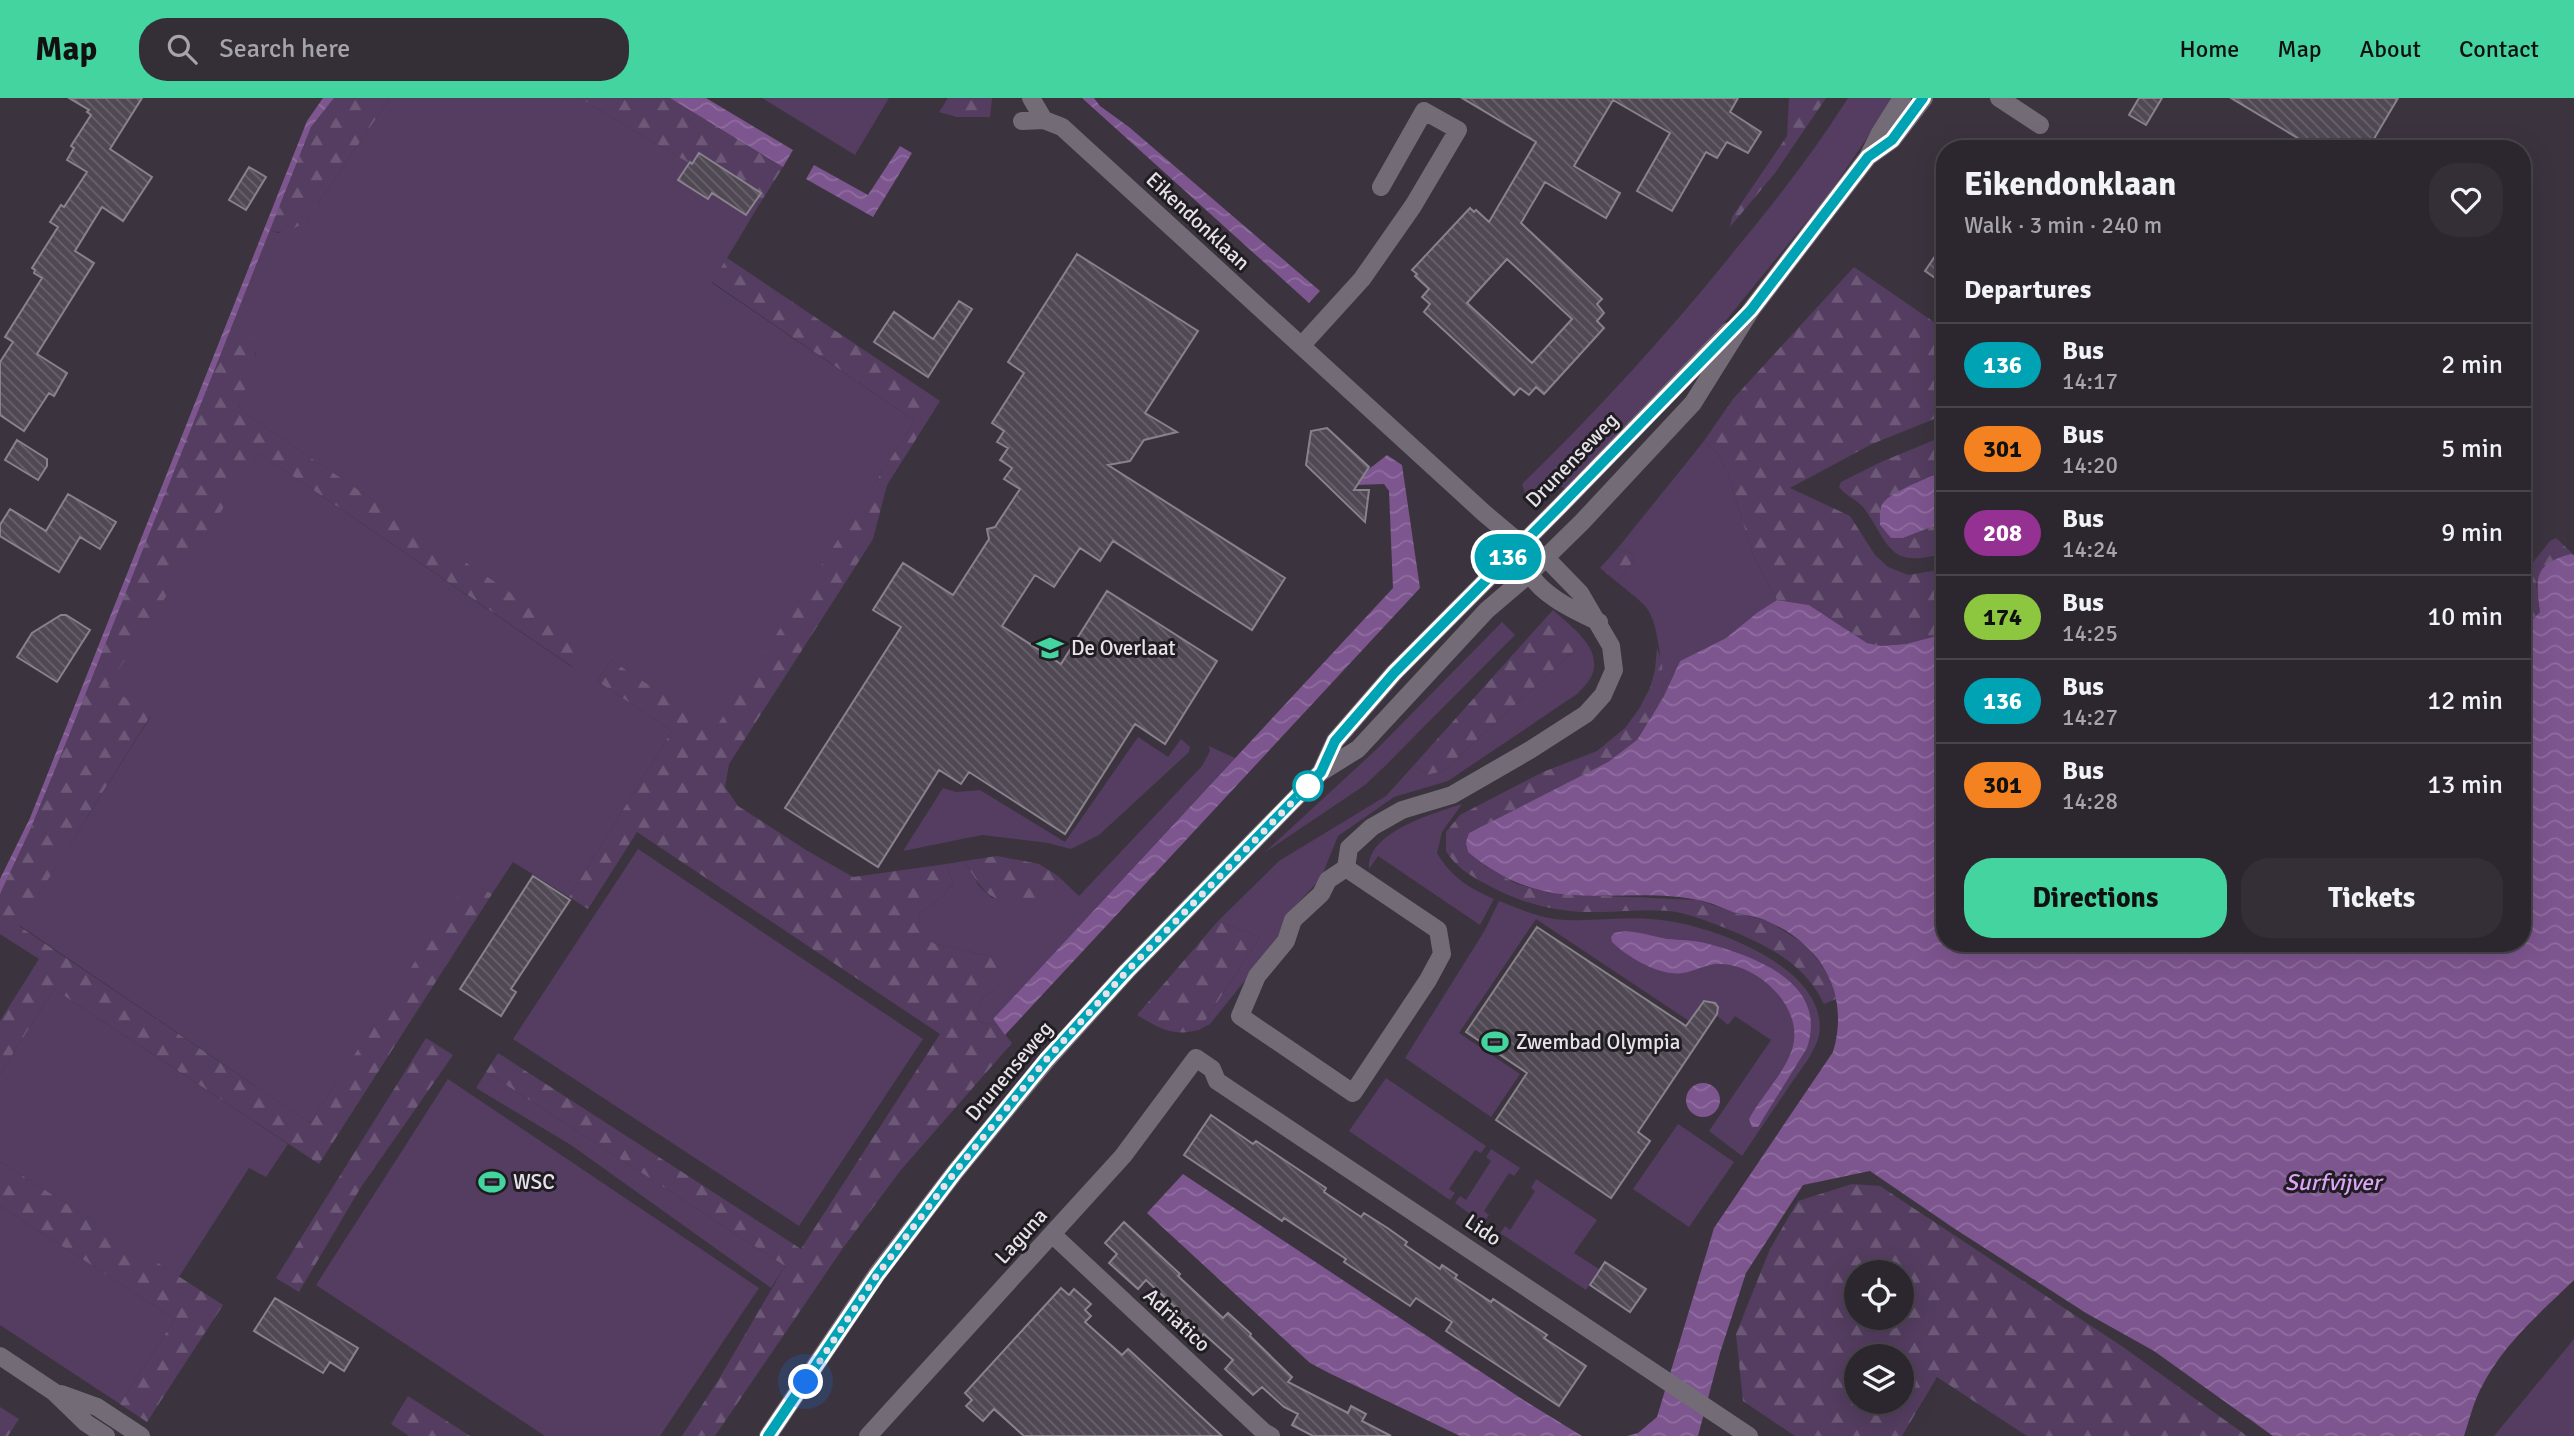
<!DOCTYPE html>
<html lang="en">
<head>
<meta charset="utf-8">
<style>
	:root { --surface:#2c272e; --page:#342f36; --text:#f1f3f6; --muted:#a6a5aa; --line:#48444a; --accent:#44d49f }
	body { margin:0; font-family:Signika,sans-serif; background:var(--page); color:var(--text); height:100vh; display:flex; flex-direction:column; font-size:26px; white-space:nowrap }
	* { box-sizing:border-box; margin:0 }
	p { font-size:23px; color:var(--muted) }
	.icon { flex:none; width:38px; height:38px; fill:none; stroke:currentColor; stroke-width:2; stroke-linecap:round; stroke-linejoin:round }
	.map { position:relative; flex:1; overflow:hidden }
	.panel { position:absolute; left:1936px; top:42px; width:595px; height:812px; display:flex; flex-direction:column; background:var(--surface); border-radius:28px; box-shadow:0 7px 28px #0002,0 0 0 2px var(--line) }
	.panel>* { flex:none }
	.badge { padding:0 14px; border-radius:23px; font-size:24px; line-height:46px }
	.tools { position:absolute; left:1844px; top:1162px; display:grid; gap:14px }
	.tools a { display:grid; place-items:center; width:70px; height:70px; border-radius:50%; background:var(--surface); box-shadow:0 7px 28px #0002,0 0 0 2px var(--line); font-size:35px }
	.you { position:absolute; width:35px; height:35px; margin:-18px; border:5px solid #fff; border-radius:50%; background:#1a73e8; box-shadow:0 0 0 10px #1a73e833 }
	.map>.badge { position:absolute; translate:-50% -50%; box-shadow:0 0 0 4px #fff }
	h2 { padding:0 28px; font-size:26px; line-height:63px }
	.round { display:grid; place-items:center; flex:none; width:74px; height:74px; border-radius:28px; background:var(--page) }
	.headline { display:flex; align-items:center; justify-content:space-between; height:119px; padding:0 28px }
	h1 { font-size:33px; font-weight:700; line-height:52px }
	.button { display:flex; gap:14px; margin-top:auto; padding:14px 28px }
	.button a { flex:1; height:80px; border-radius:28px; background:var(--accent); color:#111; font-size:28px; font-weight:700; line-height:80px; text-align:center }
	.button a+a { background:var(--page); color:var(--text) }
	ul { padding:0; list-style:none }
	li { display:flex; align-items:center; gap:21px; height:84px; padding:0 28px; border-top:2px solid var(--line) }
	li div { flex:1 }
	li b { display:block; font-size:26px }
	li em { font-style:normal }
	li .badge { min-width:77px; font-weight:700; text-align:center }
	header { display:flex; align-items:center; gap:42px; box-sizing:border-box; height:98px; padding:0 35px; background:var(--accent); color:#111 }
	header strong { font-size:33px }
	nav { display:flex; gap:38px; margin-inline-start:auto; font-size:24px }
	.search { width:490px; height:63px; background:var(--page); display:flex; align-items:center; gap:18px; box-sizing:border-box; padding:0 24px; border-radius:28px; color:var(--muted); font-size:26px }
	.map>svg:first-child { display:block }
	.green { fill:#543d60 }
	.forest { fill:url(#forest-firs); fill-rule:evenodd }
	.water { fill:url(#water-waves) }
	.building { fill:url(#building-back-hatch); stroke:#89828d; stroke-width:2; fill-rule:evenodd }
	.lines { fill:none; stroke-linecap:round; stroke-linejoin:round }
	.minor { stroke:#736c77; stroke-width:18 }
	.line-casing { stroke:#fff; stroke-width:16 }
	.line { stroke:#00a3b4; stroke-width:10 }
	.walk { stroke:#e7e2e9; stroke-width:7; stroke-dasharray:0 12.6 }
	.stop-dot { fill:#fff; stroke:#00a3b4; stroke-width:3.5 }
	.labels { text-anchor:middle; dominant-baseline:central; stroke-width:6; stroke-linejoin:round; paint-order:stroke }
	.street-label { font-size:21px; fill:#e7e2e9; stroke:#201d22 }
	.poi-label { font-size:21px; fill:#e7e2e9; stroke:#201d22; text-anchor:start }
	.water-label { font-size:23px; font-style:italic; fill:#dda4f8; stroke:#201d22 }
</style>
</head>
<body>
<header>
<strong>Map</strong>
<div class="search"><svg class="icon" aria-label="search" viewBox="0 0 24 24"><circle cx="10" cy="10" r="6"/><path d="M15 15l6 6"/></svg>Search here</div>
<nav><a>Home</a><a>Map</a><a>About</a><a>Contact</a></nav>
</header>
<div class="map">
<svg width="2574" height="1338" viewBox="0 0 2574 1338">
	<defs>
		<pattern id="forest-firs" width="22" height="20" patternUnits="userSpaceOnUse" patternTransform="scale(1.75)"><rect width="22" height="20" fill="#543d60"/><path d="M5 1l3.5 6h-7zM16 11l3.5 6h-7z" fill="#6d5977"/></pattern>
		<pattern id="water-waves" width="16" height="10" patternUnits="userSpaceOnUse" patternTransform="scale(1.75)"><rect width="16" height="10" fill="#7d558f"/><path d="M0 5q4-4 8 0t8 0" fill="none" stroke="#8f6d9f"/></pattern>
		<pattern id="building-back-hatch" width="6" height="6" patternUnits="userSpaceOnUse" patternTransform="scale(1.75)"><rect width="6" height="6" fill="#504954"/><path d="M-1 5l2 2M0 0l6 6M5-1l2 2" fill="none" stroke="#69636d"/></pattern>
	</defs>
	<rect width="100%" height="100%" fill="#3b343e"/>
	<!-- green -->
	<path class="green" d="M390,0H580L759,107L712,185L915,323L715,632L611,562L597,583L672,633L569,799L513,764L492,796L468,783L310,1025L19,827L151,618L107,588L259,355L572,569L587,547L243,314L239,308L256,256L252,237L233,224L270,132L278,135L306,123Z
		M762,0H889L855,57Z
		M1848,0H1894L1829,96L1723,226L1566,391L1552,384L1535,396L1525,395L1522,386C1595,315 1663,241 1727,162C1770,110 1812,57 1848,0Z
		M1704,343L1717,355L1727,373L1753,457L1777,502L1758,514L1726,540L1680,563L1663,600C1662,578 1660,526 1646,509C1638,500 1626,492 1617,484L1635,461L1631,455L1617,451Z
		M1553,512C1570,528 1605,551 1591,579C1588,585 1582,591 1577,596L1448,683L1394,699L1338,738L1321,780L1289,815L1276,844L1210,926L1199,932L1260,839L1218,823L1279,763L1386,698L1414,667L1427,677L1443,673L1576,551Z
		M1502,524L1515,537L1384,669L1365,687L1264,755L1378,650Z
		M1138,639L1168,659L1181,641L1190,649L1189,654L1099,737L1071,751L1048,745L982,737L903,753L943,690L956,694L980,692L1065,744Z
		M1209,648L1235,660L993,921L997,927L980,924C972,902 986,898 1001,886L993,859L933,845L923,837L918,820L922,813L941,800L953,785L946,766L964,763L979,788L992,800L1054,789L1058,778L1079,798L1202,668L1210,653Z
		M1462,706L1442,734L1437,755C1451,779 1469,790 1494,801L1480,827L1378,758L1369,771C1366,734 1435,715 1462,706Z
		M638,751L923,941L799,1128L513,941Z
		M1499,803C1517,810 1535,818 1554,821C1590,825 1625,817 1661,822C1711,827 1830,870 1819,937C1815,955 1800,972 1790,987C1774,1011 1758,1034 1742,1058L1709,1033L1771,942L1735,918L1728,927L1716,917L1717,909L1711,903L1701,906L1689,923L1536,821L1459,935L1520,976L1491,1019L1405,960L1485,832Z
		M54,891L288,1046L266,1079L249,1070L179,1179L0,1063V976Z
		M486,974L785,1168L771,1190L571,1047L476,990Z
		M1386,980L1486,1048L1481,1055L1475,1052L1449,1091L1455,1095L1450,1102L1349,1033Z
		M448,981L759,1190L660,1338H545L316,1187Z
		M1678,1026L1734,1064L1689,1129L1633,1091Z
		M1491,1051L1520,1070L1514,1078L1509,1075L1484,1113L1489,1117L1483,1125L1455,1105L1460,1098L1466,1102L1491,1063L1486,1059Z
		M1536,1081L1597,1122L1574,1155L1599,1171L1586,1192L1500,1135L1505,1128L1510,1132L1535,1093L1531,1090Z
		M0,1108L175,1221L120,1306L0,1227Z
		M2574,1241V1338H2494Z"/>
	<!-- forest -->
	<path class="forest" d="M334,0H390L306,123C294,131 284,137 270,132L311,29Z
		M580,0H670L783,69L759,107Z
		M948,0H992L990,19H957L939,14Z
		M1789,0H1826L1775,75L1730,129L1732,119L1787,38Z
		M727,160L940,303L887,387L873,441L729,666L725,689L738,708L806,752L853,779L946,766L953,785L941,800L922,813L918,820L923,836L933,845L993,859L1000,872L1001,886C986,898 972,902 980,924L997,927L1012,945L900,1073L843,1150L715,1338H682L719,1281L785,1168L486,974L498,955L801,1151L940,936L637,734L588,811L569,799L672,633L597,583L611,562L715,631L915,323L712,184Z
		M1854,169L1944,231V317L1872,346L1790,390L1850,418L1875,457L1888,469L1908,477L1944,471V536L1906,546L1881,548L1867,545L1809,507L1777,502L1753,457L1727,373L1717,355L1704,343L1733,301Z
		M233,224C239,228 247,232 252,237C264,250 245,292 239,308L243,314L588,547L573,569L259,355L108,588L151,617L19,828L310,1025L468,782L492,796L319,1066L54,891L0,976V923L39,861L0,836V796L30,732L70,635Z
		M1944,338V373L1917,384L1881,412L1880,427L1891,440H1903L1944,424V455C1889,471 1891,449 1864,410C1857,401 1845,398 1839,389L1841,384L1881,364Z
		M2556,440L2574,457L2571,456L2536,486L2540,514L2527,527L2522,528V478L2550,443Z
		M1617,451L1631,455L1635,461L1617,484L1600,470Z
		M1553,512L1577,550L1443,673L1427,677L1414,667Z
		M1657,550L1662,565L1663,600L1637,642L1608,664L1469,735L1485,768L1517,786L1546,794L1580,797L1698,802L1736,815L1768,823L1806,847L1831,879L1836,901L1824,906C1804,864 1766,847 1725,830C1707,823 1688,815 1669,813C1645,811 1622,814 1599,814C1558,815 1522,806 1486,786C1469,777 1456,769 1446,753V734L1460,717L1543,674L1597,653L1625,630L1639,611L1650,590L1655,572Z
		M997,758L1039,766L1058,778L1054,789L1037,807C992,805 987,801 964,763Z
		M1218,823L1260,839L1199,932C1172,939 1159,930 1137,917Z
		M426,940L453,957L361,1089L299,1194L276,1180Z
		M0,1063L223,1207L147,1324L120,1306L175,1221L0,1108Z
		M1852,1086L1880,1088L2123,1249L2247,1338H2027L1937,1279L1902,1338H1795L1743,1303L1736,1236L1770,1151L1798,1103ZM1857,1174H1902V1220H1857ZM1857,1258H1902V1304H1857Z
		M408,1298L470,1338H409L391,1326Z
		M0,1309L19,1321L8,1338H0Z"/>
	<!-- water -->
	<path class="water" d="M323,0H334L311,29L70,635L30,732L0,796V781L30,720L307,23Z
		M670,0H706L793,52L783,69Z
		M1082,0H1094L1100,8L1129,29L1320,193L1309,205Z
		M900,48L912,55L873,119L806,81L814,67L868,97Z
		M1387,357L1402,367L1420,490L1005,937L993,921L1393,490L1389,393L1384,386L1354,387L1351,362L1369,371Z
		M1944,373V424L1903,440H1891L1880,427C1880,420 1879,411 1883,405C1892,393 1930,379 1944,373Z
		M2571,456L2574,457V1182C2540,1215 2501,1248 2480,1292C2473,1306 2469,1323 2464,1338H2273L2154,1253L2086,1215L1955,1131L1870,1073L1803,1087L1746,1175L1720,1255L1698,1338H1627L1638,1335L1657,1319L1714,1130L1833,954C1850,897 1823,848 1769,824C1758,818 1745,818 1733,814C1722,810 1710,804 1698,802C1647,791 1593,804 1543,793C1514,786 1491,773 1468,754L1466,744L1469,735L1608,664L1637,642L1663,600L1680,563L1726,540L1758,514L1777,502L1809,507L1867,545L1881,548L1906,546L1944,536V845H2522V528L2527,527L2540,514C2535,479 2534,466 2571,456Z
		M1625,833C1639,834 1653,838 1667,841C1680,842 1692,842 1705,845C1754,858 1829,884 1807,950L1758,1029H1752L1749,1021C1762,997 1786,974 1793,948C1803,908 1757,866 1720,866C1708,865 1695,873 1683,875C1661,879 1627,859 1612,844L1611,839L1614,835Z
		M1686 1002a17 17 0 1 1 34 0a17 17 0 1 1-34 0Z
		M1183,1076L1525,1303L1582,1338H1460L1329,1275L1310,1265L1147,1115Z"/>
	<!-- building -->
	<path class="building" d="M69,0H142L110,51L152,79L123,123L102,109L75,153L94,165L37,256L67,275L54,298L49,295L24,333L0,317V264L13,244L5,239L42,180L34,175L35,172L32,170L58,129L50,124L61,107L64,109L87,74L67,62L74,50L71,48L91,17L87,14L89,12Z
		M1462,0H1738L1730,14L1761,34L1748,55L1727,44L1717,60L1706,54L1672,113L1637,93L1670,35L1613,2L1574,68L1620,95L1606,120L1545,84L1521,125L1602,201L1597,206L1604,215L1597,223L1604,230L1544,296L1536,289L1529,297L1520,290L1514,297L1424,214L1430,206L1422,199L1429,191L1415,178L1417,176L1412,172L1470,110L1474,114L1476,112L1489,124L1536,44ZM1507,161L1572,221L1532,265L1467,205Z
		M2139,0H2162L2146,27L2129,17Z
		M2231,0H2398L2368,51H2316Z
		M699,55L761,95L746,117L712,95L708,101L678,82L690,64L692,66Z
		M249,69L266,79L246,112L229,102Z
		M1944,145V186L1925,173Z
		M1077,156L1198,233L1145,315L1177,334L1144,342L1130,363L1108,367L1285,480L1252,532L1113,443L1100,463L1080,450L1054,489L1035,477L1002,528L1061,566L1107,493L1217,563L1165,646L1135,626L1065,736L969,674L961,686L939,672L878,769L785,710L901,529L873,512L903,465L953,497L989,441L987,431L995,429L1020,391L1004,381L1012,370L1000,362L1008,350L997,344L1004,333L992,325L1024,275L1008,264Z
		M959,203L972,211L928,279L874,244L894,214L933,241Z
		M1327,330L1369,369L1354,392H1369L1365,424L1306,367L1311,333Z
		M17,342L47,361V368L38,382L5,362Z
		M68,396L116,424L100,451L80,439L59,474L0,438V427L10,411L46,433Z
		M61,517H66L90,532L57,584L17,559L32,535Z
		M533,778L570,802L511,891L516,894L501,918L460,891Z
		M1537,829L1686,928L1704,903L1715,905L1718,909L1717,916L1638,1034L1650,1043L1611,1100L1496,1022L1527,975L1466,934Z
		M1211,1017L1253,1046L1256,1043L1326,1090L1324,1094L1361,1119L1364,1115L1389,1131L1407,1144L1405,1147L1440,1171L1442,1167L1457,1177L1455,1180L1491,1204L1493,1201L1547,1237L1544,1240L1586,1268L1559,1308L1446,1233L1452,1224L1416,1200L1410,1208L1344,1164L1346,1161L1284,1120L1282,1123L1184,1057Z
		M1124,1124L1180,1176L1178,1178L1223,1220L1228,1215L1251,1236L1250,1238L1292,1279L1288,1284L1348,1315L1351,1308L1366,1316L1362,1323L1391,1338H1313L1292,1327L1298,1316L1284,1309L1262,1289L1253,1297L1225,1271L1233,1262L1204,1236L1196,1244L1167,1218L1175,1209L1146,1182L1138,1191L1109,1165L1117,1156L1105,1145Z
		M1605,1164L1646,1191L1630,1214L1590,1187Z
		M1061,1190L1069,1197L1074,1191L1091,1206L1085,1212L1091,1218L1085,1224L1122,1257L1128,1251L1222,1338H1024L994,1311L983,1323L966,1308L972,1302L965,1295Z
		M275,1200L358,1250L344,1273L330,1264L323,1275L254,1233Z"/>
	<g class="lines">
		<!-- minor -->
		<path class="minor" d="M1031,0L1044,22
			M1999,0L2040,27
			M1022,23L1044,22L1062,29L1484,415L1521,446L1545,459L1580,495L1611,548L1614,572L1603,597L1586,616L1530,652L1452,697L1402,712L1372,729L1349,750L1346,770L1328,782L1321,796L1293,822L1286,843L1257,878L1240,918L1353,995L1428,882L1442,856L1438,832L1346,770
			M1871,57L1892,42L1924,0
			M1302,247L1362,181L1413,108L1458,32L1424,13L1381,89
			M1526,466C1533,494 1575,513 1599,524
			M1321,674L1335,643L1394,575L1561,407L1729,233
			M1053,1137L1264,1334L1271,1338
			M0,1258L54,1294L86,1325L106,1338
			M61,1296L97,1309L141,1338
			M768,1338L877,1176L955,1074L1046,963L1127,873L1321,674L1358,651L1487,512L1529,476L1582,424L1693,305L1751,212L1868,59L1880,35L1902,0
			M868,1338L1123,1058L1196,960L1212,971L1217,983L1749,1338"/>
	</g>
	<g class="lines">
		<defs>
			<path id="line" d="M768,1338L877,1177L955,1074L1046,962L1127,873L1321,674L1335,643L1394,575L1561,407L1751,212L1868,59L1892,42L1923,0"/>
		</defs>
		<!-- line casing -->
		<use href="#line" class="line-casing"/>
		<!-- line -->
		<use href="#line" class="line"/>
		<!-- walk -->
		<path class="walk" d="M806,1284L877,1177L955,1074L1046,962L1127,873L1308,688"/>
	</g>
	<!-- icons -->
	<defs>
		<symbol id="school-bare" viewBox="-9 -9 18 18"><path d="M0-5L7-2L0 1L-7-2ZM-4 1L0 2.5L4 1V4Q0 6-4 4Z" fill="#44d49f" stroke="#201d22" stroke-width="2.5" paint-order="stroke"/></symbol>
		<symbol id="stadium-bare" viewBox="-9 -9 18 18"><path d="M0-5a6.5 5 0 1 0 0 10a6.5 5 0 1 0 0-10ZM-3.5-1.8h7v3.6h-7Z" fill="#44d49f" stroke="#201d22" stroke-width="2.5" paint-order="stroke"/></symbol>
	</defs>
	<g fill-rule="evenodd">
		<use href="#school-bare" x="1031" y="531" width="38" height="38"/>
		<use href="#stadium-bare" x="1476" y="925" width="38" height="38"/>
		<use href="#stadium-bare" x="473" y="1065" width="38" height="38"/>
	</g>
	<!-- markers -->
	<circle class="stop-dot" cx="1308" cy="688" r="14"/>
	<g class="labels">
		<!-- street labels -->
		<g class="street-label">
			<text transform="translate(1198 123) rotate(43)">Eikendonklaan</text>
			<text transform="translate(1572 362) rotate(-46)">Drunenseweg</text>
			<text transform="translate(1009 973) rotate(-50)">Drunenseweg</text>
			<text transform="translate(1483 1132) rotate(34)">Lido</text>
			<text transform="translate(1021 1138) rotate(-48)">Laguna</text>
			<text transform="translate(1177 1222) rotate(43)">Adriatico</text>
		</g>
		<!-- poi labels -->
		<g class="poi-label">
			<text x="1071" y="550">De Overlaat</text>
			<text x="1516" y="944">Zwembad Olympia</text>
			<text x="513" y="1084">WSC</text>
		</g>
		<!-- water labels -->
		<g class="water-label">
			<text x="2333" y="1084">Surfvijver</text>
		</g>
	</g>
</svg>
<div class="tools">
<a><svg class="icon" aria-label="locate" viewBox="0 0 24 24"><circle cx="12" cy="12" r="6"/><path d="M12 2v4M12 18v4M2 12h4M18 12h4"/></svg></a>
<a><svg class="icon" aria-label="layers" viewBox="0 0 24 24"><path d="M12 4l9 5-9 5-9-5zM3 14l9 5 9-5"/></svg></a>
</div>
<div class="you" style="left:806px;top:1284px"></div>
<b class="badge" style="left:1508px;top:459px;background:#00a3b4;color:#fff">136</b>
<section class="panel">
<div class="headline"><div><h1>Eikendonklaan</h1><p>Walk · 3 min · 240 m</p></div><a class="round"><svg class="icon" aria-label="heart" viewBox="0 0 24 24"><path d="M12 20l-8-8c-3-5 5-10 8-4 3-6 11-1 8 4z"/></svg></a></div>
<h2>Departures</h2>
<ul>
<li><span class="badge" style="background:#00a3b4;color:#fff">136</span><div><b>Bus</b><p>14:17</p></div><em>2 min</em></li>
<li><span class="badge" style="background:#f58220;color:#111">301</span><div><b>Bus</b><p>14:20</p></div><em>5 min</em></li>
<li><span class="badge" style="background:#953192;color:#fff">208</span><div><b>Bus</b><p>14:24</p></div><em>9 min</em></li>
<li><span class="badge" style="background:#8dc63f;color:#111">174</span><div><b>Bus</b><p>14:25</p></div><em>10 min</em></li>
<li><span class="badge" style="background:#00a3b4;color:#fff">136</span><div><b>Bus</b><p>14:27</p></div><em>12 min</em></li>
<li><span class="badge" style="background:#f58220;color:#111">301</span><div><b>Bus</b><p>14:28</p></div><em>13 min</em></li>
</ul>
<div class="button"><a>Directions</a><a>Tickets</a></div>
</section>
</div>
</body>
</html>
